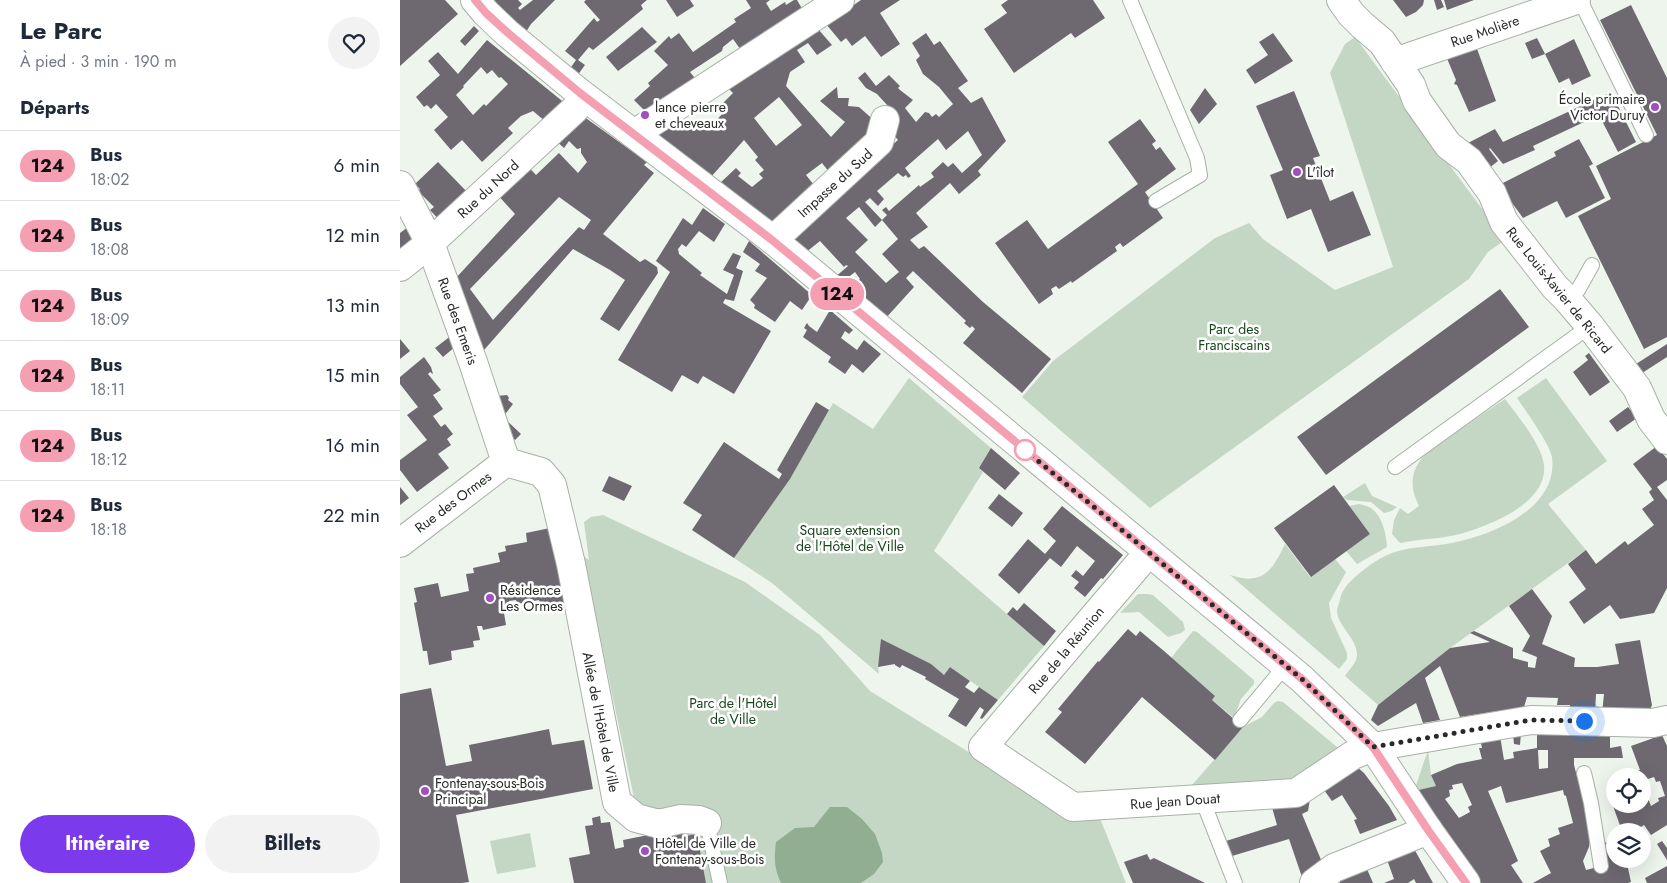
<!DOCTYPE html>
<html lang="fr">
<head>
<meta charset="utf-8">
<style>
	:root { --surface:#fff; --page:#f2f2f3; --text:#1f2937; --muted:#747a83; --line:#e0e1e3; --accent:#7c3aed }
	body { margin:0; font-family:Jost,sans-serif; background:var(--page); color:var(--text); height:100vh; display:flex; flex-direction:column; font-size:19px; white-space:nowrap }
	* { box-sizing:border-box; margin:0 }
	p { font-size:16px; color:var(--muted) }
	.icon { flex:none; width:28px; height:28px; fill:none; stroke:currentColor; stroke-width:2; stroke-linecap:round; stroke-linejoin:round }
	.map { position:relative; flex:1; overflow:hidden }
	.sheet { display:flex; flex-direction:column; background:var(--surface); width:400px }
	.sheet>* { flex:none }
	.badge { padding:0 10px; border-radius:16px; font-size:18px; line-height:32px }
	.fabs { position:absolute; left:1206px; top:768px; display:grid; gap:10px }
	.fabs a { display:grid; place-items:center; width:45px; height:45px; border-radius:50%; background:var(--surface); box-shadow:0 5px 20px #0002; font-size:25px }
	.you { position:absolute; width:25px; height:25px; margin:-12px; border:4px solid #fff; border-radius:50%; background:#1a73e8; box-shadow:0 0 0 8px #1a73e833 }
	.map>.badge { position:absolute; translate:-50% -50%; box-shadow:0 0 0 2px #fff }
	h2 { padding:0 20px; font-size:19px; line-height:45px }
	.round { display:grid; place-items:center; flex:none; width:52px; height:52px; border-radius:26px; background:var(--page) }
	.summary { display:flex; align-items:center; justify-content:space-between; height:85px; padding:0 20px }
	h1 { font-size:24px; font-weight:700; line-height:38px }
	.primary-button { display:flex; gap:10px; margin-top:auto; padding:10px 20px }
	.primary-button a { flex:1; height:58px; border-radius:30px; background:var(--accent); color:#fff; font-size:20px; font-weight:700; line-height:58px; text-align:center }
	.primary-button a+a { background:var(--page); color:var(--text) }
	ul { padding:0; list-style:none }
	li { display:flex; align-items:center; gap:15px; height:70px; padding:0 20px; border-top:1px solid var(--line) }
	li div { flex:1 }
	li b { display:block; font-size:19px }
	li em { font-style:normal }
	li .badge { min-width:55px; font-weight:700; text-align:center }
	main { display:flex; flex:1; min-height:0 }
	.map>svg:first-child { display:block }
	.green { fill:#c4d7c4 }
	.water { fill:#92ae92 }
	.building { fill:#6e6970; fill-rule:evenodd }
	.lines { fill:none; stroke-linecap:round; stroke-linejoin:round }
	.lane-casing { stroke:#a8b0a8; stroke-width:16 }
	.street-casing { stroke:#a8b0a8; stroke-width:30 }
	.secondary-casing { stroke:#a8b0a8; stroke-width:30 }
	.lane { stroke:#fff; stroke-width:14 }
	.street { stroke:#fff; stroke-width:28 }
	.secondary { stroke:#fff; stroke-width:28 }
	.line-casing { stroke:#fff; stroke-width:11 }
	.line { stroke:#f59fb3; stroke-width:8 }
	.walk { stroke:#272a27; stroke-width:5; stroke-dasharray:0 9 }
	.poi-dot { fill:#a04fbf; stroke:#fff; stroke-width:2 }
	.stop-dot { fill:#fff; stroke:#f59fb3; stroke-width:2.5 }
	.labels { text-anchor:middle; dominant-baseline:central; stroke-width:5; stroke-linejoin:round; paint-order:stroke }
	.street-label { font-size:14px; fill:#272a27; stroke:#fff }
	.poi-label { font-size:14px; fill:#272a27; stroke:#fff; text-anchor:start }
	.park-label { font-size:14px; fill:#19441c; stroke:#fff }
</style>
</head>
<body>
<main>
<section class="sheet">
<div class="summary"><div><h1>Le Parc</h1><p>À pied · 3 min · 190 m</p></div><a class="round"><svg class="icon" aria-label="heart" viewBox="0 0 24 24"><path d="M12 20l-8-8c-3-5 5-10 8-4 3-6 11-1 8 4z"/></svg></a></div>
<h2>Départs</h2>
<ul>
<li><span class="badge" style="background:#f59fb3;color:#111">124</span><div><b>Bus</b><p>18:02</p></div><em>6 min</em></li>
<li><span class="badge" style="background:#f59fb3;color:#111">124</span><div><b>Bus</b><p>18:08</p></div><em>12 min</em></li>
<li><span class="badge" style="background:#f59fb3;color:#111">124</span><div><b>Bus</b><p>18:09</p></div><em>13 min</em></li>
<li><span class="badge" style="background:#f59fb3;color:#111">124</span><div><b>Bus</b><p>18:11</p></div><em>15 min</em></li>
<li><span class="badge" style="background:#f59fb3;color:#111">124</span><div><b>Bus</b><p>18:12</p></div><em>16 min</em></li>
<li><span class="badge" style="background:#f59fb3;color:#111">124</span><div><b>Bus</b><p>18:18</p></div><em>22 min</em></li>
</ul>
<div class="primary-button"><a>Itinéraire</a><a>Billets</a></div>
</section>
<div class="map">
<svg width="1267" height="883" viewBox="0 0 1267 883">
	<rect width="100%" height="100%" fill="#edf5ed"/>
	<!-- green -->
	<path class="green" d="M955,37L1105,240L1088,252L1069,279L750,508L622,397L653,361L815,238L849,223L863,239L935,290L993,267L930,73L945,44Z
		M509,378L591,448L579,468L583,472L534,551L644,646L598,700L550,667L544,675L482,640L478,667L479,674L372,583L334,558L390,478L433,403L473,429Z
		M1146,378L1207,461L1148,504L1186,550L1050,648L978,705L945,676C948,671 954,665 956,660C962,642 938,628 937,611C937,608 939,603 940,600C941,593 946,585 951,581C962,570 978,558 992,553C1011,546 1032,547 1052,543C1093,535 1159,508 1152,457C1150,444 1125,410 1117,398Z
		M1105,399C1117,415 1138,440 1143,460C1154,502 1087,527 1056,535C1038,539 1018,539 1000,543L992,534L994,520L1000,508L1008,514L1019,506C1008,484 1011,468 1029,450Z
		M965,483L972,496L997,507L992,511L984,513L971,502L947,500L943,497Z
		M959,504C963,505 968,506 971,508C983,517 986,534 987,547L957,564L946,551L970,534L949,506Z
		M203,515L345,582L420,635L470,691L630,790L699,816L726,883H306L297,834L285,836L284,828L240,807L234,798L183,556L189,560L184,522L191,517Z
		M885,544L910,577L935,559L946,572L929,603L931,618L947,653V659L939,669L830,575C863,586 872,571 885,544Z
		M738,594H747L753,595L783,622L785,630L781,633L768,637L739,612L720,613Z
		M793,631L797,632L854,680V684L841,699L834,718L812,700L815,696L771,658Z
		M878,701L883,702L943,752L897,782L784,794L843,727L862,717L874,703Z
		M1028,750L1031,775L1036,786L1014,791Z
		M130,833L136,867L97,874L90,841Z"/>
	<!-- water -->
	<path class="water" d="M430,807H447L462,819L475,834L482,853L483,862L474,874L461,883H381C374,869 374,857 376,842L395,828L414,827Z"/>
	<!-- building -->
	<path class="building" d="M0,0H45L58,14L0,66Z
		M86,0H118L122,4L118,8L120,10L133,0H155L131,24L124,35Z
		M186,0H247L241,5L243,9L198,46L193,50L189,47L178,60L185,65L177,76L169,70L176,60L165,51L194,18L197,22L200,20L184,2Z
		M266,0H290L294,6L277,17Z
		M346,0H370L366,3L371,11L385,2L386,5L394,0H397L404,12L343,53L333,39L323,47L322,51L290,72L298,82L249,115L234,100L250,86L248,83L268,65L254,51L269,36L271,39L279,33L293,52L336,22L334,19L351,8Z
		M461,0H500L480,13L500,44L481,57L465,36L452,46L446,38L441,42L426,24Z
		M608,0H693L705,18L675,38L671,33L614,73L584,29L607,13L601,5Z
		M993,0H1024L1023,5L1016,12L1006,17Z
		M1034,0H1041L1044,7L1037,10Z
		M1044,0H1074L1047,10Z
		M1231,5L1267,78V337L1244,349L1178,216L1211,199L1196,166L1257,135L1200,20Z
		M74,26L79,31L65,46L60,41Z
		M242,27L257,42L218,71L206,57Z
		M418,29L432,45L417,55L408,43L397,50L405,62L390,72L386,86L431,137L445,122L420,101L437,87L438,98H449L448,106L459,107L477,123L433,177L422,163L406,175L418,190L377,225L319,184L336,168L341,173L338,176L352,187L363,178L359,174L364,170L355,160L358,157L344,140L310,178L251,136L273,115L290,128L300,119L309,128L324,112L320,106L333,93L328,88ZM379,97L402,125L376,146L354,118Z
		M526,33L534,45L540,41L568,81L558,88L571,103L582,97L606,141L578,171L581,175L559,194L550,183L516,213L528,227L510,240L519,249L524,246L583,302L651,359L622,393L563,343L575,329L572,326L570,328L564,323L566,321L513,271L506,278L514,287L485,319L447,288L460,279L455,272L441,283L434,278L448,266L446,265L444,267L420,241L405,253L387,236L498,140L487,127L488,106L477,94L466,88L458,78L465,72L476,86L489,75L500,86L498,88L500,90L513,100L505,108L516,122L525,112L529,113L532,117L536,114L539,117L553,104L539,87L523,74L516,60L520,56L512,43ZM568,131L582,155L562,173L553,163L548,167L543,162L531,173L534,177L520,187L519,185L489,211L486,207L482,210L487,215L482,220L498,239L482,254L499,272L486,283L455,252L468,240L446,218L459,207L475,227L482,220L465,202L470,198L478,206L484,199L477,191L498,173L503,177L506,175L508,178L511,176L505,168L538,139L546,150Z
		M873,33L893,61L855,84L846,70L868,55L859,42Z
		M1137,38L1145,54L1132,59L1125,43Z
		M1174,39L1191,76L1172,85L1169,78L1159,83L1145,54Z
		M87,40L172,109L152,127L133,111L121,116L108,128L113,133L82,162L62,140L51,150L34,130L48,117L36,104L31,109L27,105L24,107L16,97L40,75L28,61L38,52L58,74ZM81,67L87,74L92,70L99,78L101,77L108,84L86,106L84,104L73,115L56,95L64,87L63,86Z
		M1076,46L1096,101L1069,112L1057,85L1054,84L1056,80L1046,56Z
		M805,88L817,104L799,124L790,110Z
		M894,91L920,156L913,158L930,201L953,191L971,235L928,252L911,209L887,219L870,175L883,170L856,106Z
		M1211,92L1236,142L1218,152L1199,115L1133,146L1135,150L1103,164L1090,148L1089,149L1098,161L1088,169L1068,143L1095,129L1103,142Z
		M176,111L247,162L244,165L254,173L203,234L240,262L245,259L257,267L258,273L219,331L200,319L225,280L210,270L173,249L84,350L55,279L115,214L94,191L124,162L136,175L159,153L178,173L187,162L181,153V148L177,149L169,141L164,148L155,140ZM159,197L191,220L184,230L179,227L93,320L70,289Z
		M740,119L756,141L752,144L756,150L760,147L776,169L745,192L763,218L723,247L720,243L715,247L717,251L672,283L671,281L659,289L656,286L651,289L653,294L639,304L595,243L627,220L648,249L738,184L708,142Z
		M1179,139L1193,164L1189,166L1205,198L1166,218L1157,201L1123,218L1099,185L1156,156L1154,152Z
		M38,162L70,195L42,223L30,210L34,207L18,191L20,189L15,184Z
		M303,208L325,224L314,242L299,231L286,247L282,244L278,249L279,254L302,273L300,275L327,294L334,275L323,270L333,253L341,256L336,268L343,271L334,301L325,299L323,303L371,331L334,394L303,376L298,384L282,375L272,392L218,360L270,272L256,261L283,218L292,225Z
		M8,227L13,238L11,247L0,257V233Z
		M349,241L412,295L402,310L390,301L375,322L354,308L355,305L350,300L367,278L355,271L360,264L343,252Z
		M1100,289L1129,327L926,475L897,437Z
		M430,310L453,330L449,334L445,331L441,338L457,350L464,340L481,354L463,373L452,364L445,374L428,362L431,357L403,337L407,330L404,328L407,323L409,326L417,332Z
		M52,335L56,346L43,357L35,348Z
		M0,339L10,351L0,359Z
		M1267,344V357L1239,375L1233,366Z
		M1189,353L1210,382L1190,396L1173,372L1188,360L1185,356Z
		M24,357L31,367L33,374L30,372L28,374L41,390L33,395L43,409L33,416L41,427L45,424L53,434L47,439L51,445L38,454L49,468L17,492L0,470V460L27,440L7,415L18,407L0,384V377Z
		M107,395L109,398L108,400L113,404L103,417L121,434L115,440L105,427L96,396Z
		M416,402L429,410L390,479L334,558L292,530L302,515L283,503L324,442L379,479L382,474L377,470Z
		M1228,407L1237,418L1217,432L1209,421Z
		M1257,446L1267,459V480L1257,487L1267,500V588L1254,613L1220,619L1210,605L1184,624L1169,602L1186,589L1168,564L1186,550L1196,564L1225,541L1228,545L1254,525L1242,509L1254,500L1249,492L1252,489L1233,464Z
		M591,448L620,473L605,490L579,468Z
		M209,476L232,486L224,501L202,491Z
		M934,485L970,534L911,577L874,528Z
		M0,487L9,498L0,505Z
		M599,494L623,513L612,527L588,508Z
		M662,506L723,555L703,579L701,578L685,597L674,588L679,582L671,576L676,570L683,576L695,561L677,546L661,567L650,558L619,594L598,575L628,539L645,554L656,541L643,529Z
		M150,528L165,604L141,609L139,600L117,604L116,600L109,601L110,606L103,607L106,625L83,630L82,626H77L80,640L73,641L74,647L51,651L52,660L29,665L27,651H23L14,603L17,602L14,588L38,583L41,597L69,591L66,574L74,573L73,568L100,562L98,553L106,551L105,546L127,542L126,533Z
		M1132,589L1152,616L1142,644L1175,658L1174,667H1197L1219,664L1215,644L1240,640L1252,705L1248,714H1202L1204,694H1196L1195,714H1169L1170,705H1157L1158,698L1127,697L1124,707L1060,717L1040,666L1025,678L1040,720L1023,723L1016,703L978,726L971,720L978,705L1050,648L1090,642L1070,633L1074,631L1113,648V658L1128,662V667L1135,668L1137,657L1122,651L1130,636L1109,606Z
		M624,603L656,631L644,646L607,614L613,607L617,611Z
		M728,629L736,636L740,631L764,651L815,696L812,700L843,727L815,760L742,697L685,764L645,732L662,712L658,709L698,661L699,662Z
		M481,639L531,664L544,675L550,667L570,681L565,687L574,693L579,687L598,700L582,719L580,718L584,710L580,707L566,727L548,716L559,699L525,679L526,677L502,665L500,668L495,665V664L478,667Z
		M31,688L46,766L72,761L69,745L149,729L152,745L184,740L193,789L56,815L69,882L62,883H0V694Z
		M1137,730H1210V748L1221,746L1223,758H1174V765L1191,831L1189,847L1183,861L1186,870L1206,865L1200,845L1215,838V859H1226L1231,882L1228,883H1133L1151,873L1140,851L1150,846L1148,839L1160,834L1158,828L1173,823L1166,796L1164,795L1163,790L1106,803L1101,786L1088,791L1118,861L1111,865L1123,883H1081L1014,791L1036,786L1031,775L1057,764L1082,759L1079,748H1082L1080,739L1100,736L1104,760L1114,758L1113,752L1137,748ZM1138,750H1148V768L1139,769ZM1062,783L1072,805L1068,807L1070,812L1059,818L1045,799L1050,796L1049,790L1053,789L1052,785Z
		M1121,733L1120,745L1114,744L1113,734Z
		M1262,735L1267,746V825L1251,835L1244,825L1241,827L1250,843L1242,847V831H1222L1208,792L1212,791L1210,780L1215,778V804H1242L1243,785L1251,806L1259,801L1258,798L1265,796L1260,781L1256,782L1254,777L1242,781V776H1222L1240,770L1231,746Z
		M957,767L964,773L989,806L997,820L960,834L954,820L957,819L942,795L932,801L924,790Z
		M910,799L908,811L902,814L924,867L903,880L889,839L832,856L826,841L877,825L871,804Z
		M200,816L201,823L210,822L215,849L224,847L223,840L284,828L285,836L297,834L306,883H174L169,858L190,854L185,826L193,825L192,818Z
		M1262,841L1267,848V860L1257,844Z
		M1012,845L1033,883H1016L1014,879L1008,883H984L994,879L986,857Z
		M747,854L750,860L754,858L805,883H733L724,862Z
		M964,862L973,883H940L938,878Z
		M1267,866V883H1247L1245,878Z"/>
	<g class="lines">
		<defs>
			<path id="lane" d="M730,0L797,158L800,175L756,201
				M1180,0L1246,135
				M1167,299L1178,290L1192,265
				M995,467L1190,326
				M840,720L886,665
				M1184,773L1191,803L1201,866
				M802,799L835,883
				M307,823L320,883"/>
			<path id="street" d="M941,0L951,14L962,25L982,42L1011,85L1017,101L1048,145L1069,161L1092,193L1104,222L1155,287L1167,299L1190,326L1237,388L1251,419L1267,440
				M995,62L1176,0
				M234,134L440,0
				M0,185L30,243L73,362L106,462
				M373,240L479,142L485,120
				M0,267L30,243L175,109
				M106,462L141,472L152,485L171,564L217,802L236,818L259,824L281,819L299,820L307,823
				M0,543L106,462
				M749,552L583,747L673,807L896,793L953,755L973,747L1131,720L1253,723L1267,720
				M914,883L934,868L1028,830"/>
			<path id="secondary" d="M75,0L86,13L107,33L180,93L373,240L902,679L973,747L1028,830L1066,883"/>
		</defs>
		<!-- lane casing -->
		<use href="#lane" class="lane-casing"/>
		<!-- street casing -->
		<use href="#street" class="street-casing"/>
		<!-- secondary casing -->
		<use href="#secondary" class="secondary-casing"/>
		<!-- lane -->
		<use href="#lane" class="lane"/>
		<!-- street -->
		<use href="#street" class="street"/>
		<!-- secondary -->
		<use href="#secondary" class="secondary"/>
	</g>
	<g class="lines">
		<defs>
			<path id="line" d="M75,0L86,13L108,33L180,93L372,240L902,679L973,747L1028,830L1066,883"/>
		</defs>
		<!-- line casing -->
		<use href="#line" class="line-casing"/>
		<!-- line -->
		<use href="#line" class="line"/>
		<!-- walk -->
		<path class="walk" d="M625,450L902,679L973,747L1131,720L1184,721"/>
	</g>
	<!-- markers -->
	<g class="poi-dot">
		<circle cx="1255" cy="107" r="5"/>
		<circle cx="245" cy="115" r="5"/>
		<circle cx="897" cy="172" r="5"/>
		<circle cx="90" cy="598" r="5"/>
		<circle cx="25" cy="791" r="5"/>
		<circle cx="245" cy="851" r="5"/>
	</g>
	<circle class="stop-dot" cx="625" cy="450" r="10"/>
	<g class="labels">
		<!-- street labels -->
		<g class="street-label">
			<text transform="translate(1085 31) rotate(-19)">Rue Molière</text>
			<text transform="translate(435 183) rotate(-42)">Impasse du Sud</text>
			<text transform="translate(88 189) rotate(-43)">Rue du Nord</text>
			<text transform="translate(1159 290) rotate(51)">Rue Louis-Xavier de Ricard</text>
			<text transform="translate(58 321) rotate(70)">Rue des Emeris</text>
			<text transform="translate(53 502) rotate(-37)">Rue des Ormes</text>
			<text transform="translate(666 650) rotate(-50)">Rue de la Réunion</text>
			<text transform="translate(201 722) rotate(79)">Allée de l'Hôtel de Ville</text>
			<text transform="translate(775 801) rotate(-4)">Rue Jean Douat</text>
		</g>
		<!-- poi labels -->
		<g class="poi-label">
			<text x="1245" y="99" text-anchor="end">École primaire<tspan x="1245" dy="16">Victor Duruy</tspan></text>
			<text x="255" y="107">lance pierre<tspan x="255" dy="16">et cheveaux</tspan></text>
			<text x="907" y="172">L'îlot</text>
			<text x="100" y="590">Résidence<tspan x="100" dy="16">Les Ormes</tspan></text>
			<text x="35" y="783">Fontenay-sous-Bois<tspan x="35" dy="16">Principal</tspan></text>
			<text x="255" y="843">Hôtel de Ville de<tspan x="255" dy="16">Fontenay-sous-Bois</tspan></text>
		</g>
		<!-- park labels -->
		<g class="park-label">
			<text x="834" y="329">Parc des<tspan x="834" dy="16">Franciscains</tspan></text>
			<text x="450" y="530">Square extension<tspan x="450" dy="16">de l'Hôtel de Ville</tspan></text>
			<text x="333" y="703">Parc de l'Hôtel<tspan x="333" dy="16">de Ville</tspan></text>
		</g>
	</g>
</svg>
<div class="fabs">
<a><svg class="icon" aria-label="locate" viewBox="0 0 24 24"><circle cx="12" cy="12" r="6"/><path d="M12 2v4M12 18v4M2 12h4M18 12h4"/></svg></a>
<a><svg class="icon" aria-label="layers" viewBox="0 0 24 24"><path d="M12 4l9 5-9 5-9-5zM3 14l9 5 9-5"/></svg></a>
</div>
<div class="you" style="left:1184px;top:721px"></div>
<b class="badge" style="left:437px;top:294px;background:#f59fb3;color:#111">124</b>
</div>
</main>
</body>
</html>
